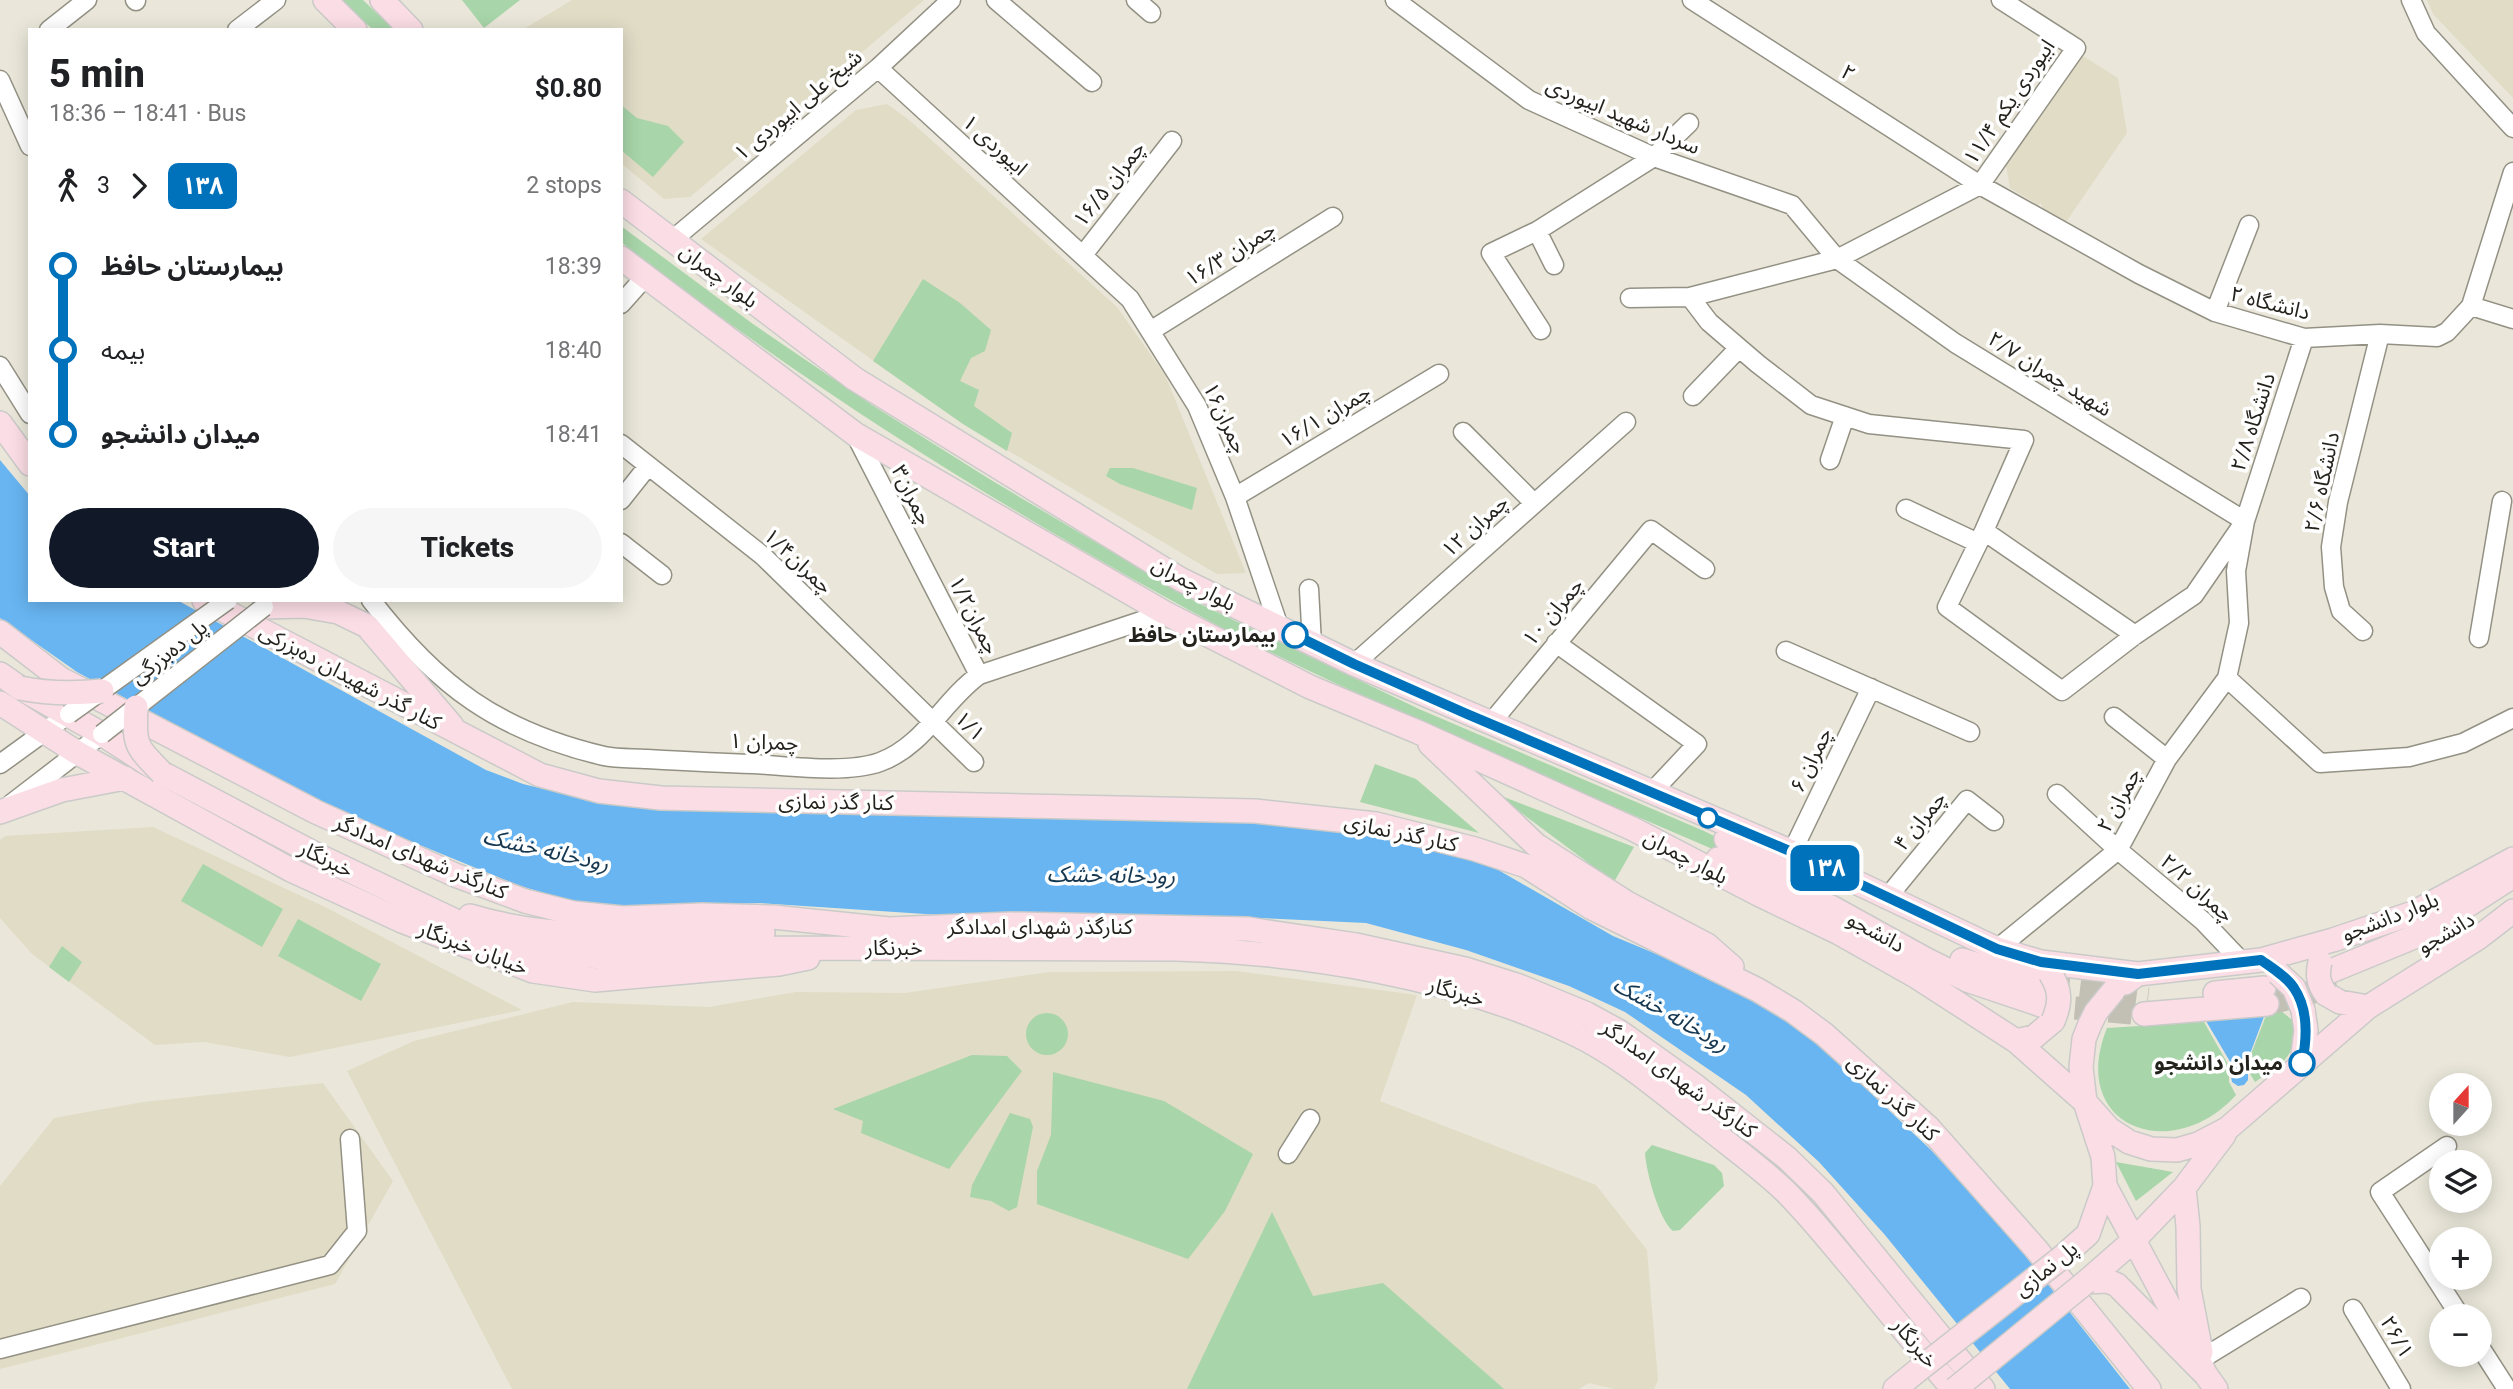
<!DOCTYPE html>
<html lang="en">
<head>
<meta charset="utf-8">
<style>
	:root { --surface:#fff; --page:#f6f6f6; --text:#202124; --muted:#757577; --accent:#111827 }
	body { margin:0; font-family:Roboto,"Noto Sans Arabic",sans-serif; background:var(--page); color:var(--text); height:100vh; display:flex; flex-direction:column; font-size:26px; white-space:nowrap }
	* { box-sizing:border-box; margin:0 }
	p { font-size:23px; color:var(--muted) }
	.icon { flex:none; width:38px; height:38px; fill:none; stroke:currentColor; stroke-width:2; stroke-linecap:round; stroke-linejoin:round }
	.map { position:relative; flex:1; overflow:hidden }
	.details { position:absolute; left:28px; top:28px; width:595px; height:574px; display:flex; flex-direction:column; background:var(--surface); border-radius:0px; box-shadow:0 4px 18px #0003 }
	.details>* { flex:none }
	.badge { padding:0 14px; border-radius:10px; font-size:24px; line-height:46px }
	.needle { width:46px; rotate:21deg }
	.controls { position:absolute; left:2429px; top:1073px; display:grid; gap:14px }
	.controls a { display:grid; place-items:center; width:63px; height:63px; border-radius:50%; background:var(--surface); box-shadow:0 4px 18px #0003; font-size:35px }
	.map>.badge { position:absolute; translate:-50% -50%; box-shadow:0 0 0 4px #fff }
	.legs { display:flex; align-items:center; gap:10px; height:77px; padding:0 21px; font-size:23px }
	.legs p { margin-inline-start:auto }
	.overview { display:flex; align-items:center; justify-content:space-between; height:119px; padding:0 21px }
	h1 { font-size:38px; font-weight:800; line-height:52px }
	.action { display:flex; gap:14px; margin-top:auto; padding:14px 21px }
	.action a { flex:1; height:80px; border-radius:42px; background:var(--accent); color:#fff; font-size:28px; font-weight:800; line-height:80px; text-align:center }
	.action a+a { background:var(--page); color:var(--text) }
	ul { padding:0 21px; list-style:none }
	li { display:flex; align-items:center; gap:24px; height:84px; font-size:26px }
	li i { display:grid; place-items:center; width:10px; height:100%; margin:0 9px; background:currentColor }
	li i::after { content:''; width:18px; height:18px; margin:-9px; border:5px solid; border-radius:50%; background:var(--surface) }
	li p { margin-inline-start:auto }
	li:first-child i { background:linear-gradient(#0000 50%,currentColor 0) }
	li:last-child i { background:linear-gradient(currentColor 50%,#0000 0) }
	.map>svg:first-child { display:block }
	.built { fill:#e0dcc6 }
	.green { fill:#a8d5a9 }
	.water { fill:#68b5f2 }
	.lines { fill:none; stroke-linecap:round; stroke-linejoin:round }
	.major-tunnel { stroke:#c2c0b4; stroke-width:23; stroke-dasharray:23 11; stroke-linecap:butt }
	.minor-casing { stroke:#939184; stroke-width:21 }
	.major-casing { stroke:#cacac9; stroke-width:26 }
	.minor { stroke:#fff; stroke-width:18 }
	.major { stroke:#fbdde5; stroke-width:23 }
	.minor-bridge-casing { stroke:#939184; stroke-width:21; stroke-linecap:butt }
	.major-bridge-casing { stroke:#cacac9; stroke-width:26; stroke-linecap:butt }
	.minor-bridge { stroke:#fff; stroke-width:18 }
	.major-bridge { stroke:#fbdde5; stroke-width:23 }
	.line-1-casing { stroke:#fff; stroke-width:16 }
	.line-1 { stroke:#0072bc; stroke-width:10 }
	.stop-1-dot { fill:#fff; stroke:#0072bc; stroke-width:3.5 }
	.labels { text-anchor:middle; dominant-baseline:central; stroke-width:7; stroke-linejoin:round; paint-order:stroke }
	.street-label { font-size:21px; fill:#23221d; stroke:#fff }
	.stop-label { font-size:21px; font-weight:bold; fill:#23221d; stroke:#fff; text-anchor:end }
	.water-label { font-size:23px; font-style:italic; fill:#163750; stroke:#fff }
</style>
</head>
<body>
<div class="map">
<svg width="2513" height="1389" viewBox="0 0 2513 1389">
	<rect width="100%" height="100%" fill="#eae7da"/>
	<!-- built -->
	<path class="built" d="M572,0H924L690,197L664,199L621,163V30H522Z
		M2427,0H2513V98L2433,14Z
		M2083,56L2118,78L2127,133L2066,222L2043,209L2041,203L2038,205L2010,188L2006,165Z
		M887,104L908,119L1117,307L1165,375L1246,573L1217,574L963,424L701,239L856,110Z
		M153,827L327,908L522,1010L290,1057L204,1042L155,1045L32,954L0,918V840L5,836Z
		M1236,971L1417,995L1380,1101L1596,1185L1647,1250L1658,1380L1654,1389H1614L1589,1383L1579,1389H512L347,1071L414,1041L573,1002L709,1007L796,992L905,993L1049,972Z
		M323,1083L393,1181L335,1284L0,1369V1186L54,1118L143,1102Z"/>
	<!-- green -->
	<path class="green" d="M342,0H363L394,30H373Z
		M462,0H520L484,28Z
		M621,105L637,118L668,126L684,142L653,177L621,150Z
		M621,226L753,324L872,405L991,480L1196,602L1419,709L1704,831L1817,888L1816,894C1644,818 1470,748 1301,667C1214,626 1130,578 1048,530C900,443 756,348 621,242Z
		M923,279L960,303L991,330L985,351L971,358L960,381L979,390L974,406L1012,433L1007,451L963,424L873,361Z
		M1110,468H1133L1197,488L1192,510L1120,484L1106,476Z
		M1375,764L1416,779L1479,833L1360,802Z
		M1496,794L1634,847L1614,882Z
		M203,864L283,909L262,947L181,901Z
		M298,919L381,964L361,1001L278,956Z
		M62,946L82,962L69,982L49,967Z
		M2281,1011L2296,1023C2294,1060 2284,1062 2255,1082L2246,1067L2267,1013Z
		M1026 1034a21 21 0 1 1 42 0a21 21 0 1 1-42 0Z
		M2204,1022L2229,1066V1082L2236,1095C2172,1166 2067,1127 2107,1028Z
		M972,1055L1007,1056L1022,1071L949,1169L861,1133L863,1121L833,1109Z
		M1053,1072L1164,1101L1253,1154L1225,1211L1188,1259L1037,1204V1171L1051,1135Z
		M1010,1113L1030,1119L1033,1127L1017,1207L1009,1211L991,1201L970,1197L972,1185Z
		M1652,1145L1714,1165L1722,1173L1724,1186L1680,1230L1673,1231C1659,1220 1646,1171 1645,1153Z
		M2116,1162L2173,1172L2136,1201Z
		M1272,1212L1313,1296L1383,1283L1504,1389H1187Z"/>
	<!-- water -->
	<path class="water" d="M0,460L30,496V600H177L486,770L523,784L610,805L1262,822L1376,836L1488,864L1613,936L1714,978L1787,1014L1931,1150L2017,1245L2130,1389H2010L1885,1235L1819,1162L1746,1095L1625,1012L1569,986L1466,950L1366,923L1259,918L1001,919L760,903L600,909L520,886L320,804L77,672L0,618Z
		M2265,1014L2244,1070L2248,1074V1080L2244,1085L2238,1086L2232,1082L2231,1076L2235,1070L2206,1021Z"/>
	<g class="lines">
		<!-- major-tunnel -->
		<path class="major-tunnel" d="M2046,987L2148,999
			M2267,1004L2337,986
			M2041,1005L2144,1014"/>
		<defs>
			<path id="minor" d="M135,0L136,1
				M996,0L1092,82
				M1136,0L1151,13
				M1395,0L1529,100L1654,157L1792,205L1837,259L1955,343L2245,521
				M1692,0L1980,185L2139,274L2215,312L2304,338L2380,334L2437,337L2447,332L2471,306L2513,172
				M2001,0L2076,48L1980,185L1837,259L1690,297L1709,322L1758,364L1811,405L1869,424L2024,440L1984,531L1947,607L2062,691L2135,635L2194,595L2245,521
				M2411,0L2426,33L2513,128
				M49,30L87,0
				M237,30L276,0
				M878,68L1130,299L1197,406L1235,497L1279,627
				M0,80L30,146
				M1537,231L1554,265
				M671,241L878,68L951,0
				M1083,255L1172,141
				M1630,298L1690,297
				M621,304L645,277
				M2471,306L2513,319
				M2215,312L2249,225
				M1152,330L1333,217
				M1541,330L1491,253L1537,231L1654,157L1689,123
				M0,366L30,414
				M1693,396L1739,348
				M1463,432L1534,503
				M855,434L979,675
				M621,444L763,556L974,762
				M1830,460L1845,416
				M1235,497L1439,374
				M621,500L648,466
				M1906,509L1978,543
				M1984,531L2135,635
				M621,543L662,575
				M1309,589L1312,644
				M371,600C437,686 498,731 604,756C618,759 633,758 647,759C682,761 718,763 753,764C789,766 847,774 880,762C924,746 943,701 979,675L1165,613
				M2363,631L2341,611L2334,587L2331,547L2338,502L2380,334
				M2479,638L2502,501
				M1556,643L1697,744L1651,793
				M1786,651L1970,732
				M1354,664L1626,422
				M2227,678L2320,763L2409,757L2463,743L2513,718
				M2114,717L2167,759
				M1490,724L1651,530L1705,569
				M0,764L69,714
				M2057,794L2118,850L2203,921L2243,963
				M11,804L102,734
				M1792,852L1871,688
				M1886,899L1967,800L1994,821
				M1997,949L2118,850L2167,759L2227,678L2239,623L2236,571L2245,521L2304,338
				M2447,1146L2380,1192L2460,1316
				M1288,1154L1310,1119
				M2353,1309L2401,1389
				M2480,1347L2507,1389
				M0,1349L330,1265L357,1231L350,1139
				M2203,1358L2301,1298"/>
			<path id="major" d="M325,0L355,30
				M382,0L411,30
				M621,201L855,379L1180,579L1354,664L1792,852L1997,949L2041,962L2138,974
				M621,258L855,434L1165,613L1310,687L1418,732L1633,829L1760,895L1839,933L1917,977L2016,1041L2085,1102L2109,1129L2129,1142L2151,1149L2177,1150L2198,1144L2227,1129L2368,1007L2478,938L2513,911
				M0,423L30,464
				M204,600L540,775L599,791L661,798L1255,811L1376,824L1475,849L1526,866L1592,908L1758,990L1793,1011L1824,1034L1929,1128L2036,1249L2149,1389
				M264,607L304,606L338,612L367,626L452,726
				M0,632L61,679L316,812L455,875L525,901L573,913L623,918L702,915L773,917L889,929L1011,924L1248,929L1356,945L1465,969L1519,986L1587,1014L1620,1032L1693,1084L1787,1158L1823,1193L1983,1389
				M0,674L20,688L102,734L162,773L319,856L489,937L538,949L600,957L756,948L1176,949C1308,953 1452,976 1573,1033C1622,1056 1664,1094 1707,1127C1733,1148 1761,1168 1785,1191C1810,1216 1832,1244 1855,1271C1887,1310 1920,1350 1953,1389
				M0,703L76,752L291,870L402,921L533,971L595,980L779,964L808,958
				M1430,744L1536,845L1627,903L1707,945L1732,967
				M0,812L62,790L125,778
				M1726,839L1814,884
				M1718,859L1831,907L1927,960L1967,980L2041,1005
				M470,916C564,945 667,932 763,933
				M1962,960L2046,987
				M2331,971L2426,932L2513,876
				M2125,983L2138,974L2261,960L2333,940L2413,913L2513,859
				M2215,993L2264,988
				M2326,994L2340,1002L2368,1007
				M2144,1014L2267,1004
				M2016,1041L2034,1037L2053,1021
				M2302,1063L2306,1030L2303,1010
				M2105,1186L2206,1375
				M2184,1188L2188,1226L2189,1289L2201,1352
				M2061,1258L2088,1234L2105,1186L2103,1157L2085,1102L2081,1067L2084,1039L2090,1024
				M2086,1282L2134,1240L2184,1188L2224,1135
				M2086,1282L2108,1281L2117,1285L2206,1375L2216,1389
				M1895,1389L1917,1371"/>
		</defs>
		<!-- minor casing -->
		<use href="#minor" class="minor-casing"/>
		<!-- major casing -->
		<use href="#major" class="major-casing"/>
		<!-- minor -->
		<use href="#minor" class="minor"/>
		<!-- major -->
		<use href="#major" class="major"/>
		<defs>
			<path id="minor-bridge" d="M69,714L228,600
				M102,734L264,607"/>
			<path id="major-bridge" d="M20,688C49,694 73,694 102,691
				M136,707C134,746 135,745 162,773
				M2320,962C2317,975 2318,983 2326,994
				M2050,973C2061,990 2061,1003 2053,1021
				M2278,973L2294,988L2303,1010
				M2090,1024L2096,1012L2114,990
				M1917,1371L2061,1258
				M1955,1389L2086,1282"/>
		</defs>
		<!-- minor-bridge casing -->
		<use href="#minor-bridge" class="minor-bridge-casing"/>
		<!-- major-bridge casing -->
		<use href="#major-bridge" class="major-bridge-casing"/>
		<!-- minor-bridge -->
		<use href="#minor-bridge" class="minor-bridge"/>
		<!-- major-bridge -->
		<use href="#major-bridge" class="major-bridge"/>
	</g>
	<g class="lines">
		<defs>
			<path id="line-1" d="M1295,635L1354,664L1467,714L1792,852L1997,949L2041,962L2138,974L2261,960C2272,968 2287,977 2294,988C2309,1010 2307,1039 2302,1063"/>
		</defs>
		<!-- line-1 casing -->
		<use href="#line-1" class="line-1-casing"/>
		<!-- line-1 -->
		<use href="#line-1" class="line-1"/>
	</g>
	<!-- markers -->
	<g class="stop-1-dot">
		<circle cx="1295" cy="635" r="12"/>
		<circle cx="1708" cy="818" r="9"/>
		<circle cx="2302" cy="1063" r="12"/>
	</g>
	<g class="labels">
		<!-- street labels -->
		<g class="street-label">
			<text transform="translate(1848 73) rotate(33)">۲</text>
			<text transform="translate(2009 102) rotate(-56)">۱۱/۴ ابیوردی یکم</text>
			<text transform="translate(798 105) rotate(-40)">شیخ علی ابیوردی ۱</text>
			<text transform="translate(1623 116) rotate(23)">سردار شهید ابیوردی</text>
			<text transform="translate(995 145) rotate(42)">۱ ابیوردی</text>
			<text transform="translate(1109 184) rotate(-52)">۱۶/۵ چمران</text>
			<text transform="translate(1230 254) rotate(-32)">۱۶/۳ چمران</text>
			<text transform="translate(719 276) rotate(37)">بلوار چمران</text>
			<text transform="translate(2270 303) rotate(14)">۲ دانشگاه</text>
			<text transform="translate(2050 374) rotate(32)">۲/۷ شهید چمران</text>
			<text transform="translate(1325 416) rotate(-31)">۱۶/۱ چمران</text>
			<text transform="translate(1225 418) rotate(65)">چمران۱۶</text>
			<text transform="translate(2253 422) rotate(-72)">۲/۸ دانشگاه</text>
			<text transform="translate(2322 482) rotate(-78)">۲/۶ دانشگاه</text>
			<text transform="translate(912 495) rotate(63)">چمران۳</text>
			<text transform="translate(1475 526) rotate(-42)">۱۲ چمران</text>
			<text transform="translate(798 561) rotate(43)">چمران۱/۴</text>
			<text transform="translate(1194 584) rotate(28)">بلوار چمران</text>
			<text transform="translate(1553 612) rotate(-50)">۱۰ چمران</text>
			<text transform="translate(974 615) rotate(63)">چمران۱/۲</text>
			<text transform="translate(169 652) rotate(-38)">پل ده‌بزرگی</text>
			<text transform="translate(350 677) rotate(28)">کنار گذر شهیدان ده‌بزرکی</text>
			<text transform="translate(970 726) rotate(45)">۱/۱</text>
			<text transform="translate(764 742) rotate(2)">چمران ۱</text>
			<text transform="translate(1811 760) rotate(-64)">۶ چمران</text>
			<text transform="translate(2119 800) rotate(-62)">۲ چمران</text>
			<text transform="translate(836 802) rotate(1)">کنار گذر نمازی</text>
			<text transform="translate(1920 821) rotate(-51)">۴ چمران</text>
			<text transform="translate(1401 833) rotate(12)">کنار گذر نمازی</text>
			<text transform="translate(421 857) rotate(23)">کنارگذر شهدای امدادگر</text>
			<text transform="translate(1686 857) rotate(28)">بلوار چمران</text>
			<text transform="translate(326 859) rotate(26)">خبرنگار</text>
			<text transform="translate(2197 888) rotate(42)">۲/۲ چمران</text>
			<text transform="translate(2390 917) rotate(-21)">بلوار دانشجو</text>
			<text x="1040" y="927">کنارگذر شهدای امدادگر</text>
			<text transform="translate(1876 932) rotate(29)">دانشجو</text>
			<text transform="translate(2446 933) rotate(-30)">دانشجو</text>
			<text transform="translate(473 948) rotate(21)">خیابان خبرنگار</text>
			<text x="894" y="948">خبرنگار</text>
			<text transform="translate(1456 992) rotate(16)">خبرنگار</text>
			<text transform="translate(1679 1079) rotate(36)">کنارگذر شهدای امدادگر</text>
			<text transform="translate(1893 1098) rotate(43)">کنار گذر نمازی</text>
			<text transform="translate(2046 1269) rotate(-39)">پل نمازی</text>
			<text transform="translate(2397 1337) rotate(60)">۲۶/۱</text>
			<text transform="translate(1915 1343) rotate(50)">خبرنگار</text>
		</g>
		<!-- stop labels -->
		<g class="stop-label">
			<text x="1276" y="635">بیمارستان حافظ</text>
			<text x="2283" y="1063">میدان دانشجو</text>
		</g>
		<!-- water labels -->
		<g class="water-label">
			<text transform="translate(546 850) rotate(13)">رودخانه خشک</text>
			<text transform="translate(1111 875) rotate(1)">رودخانه خشک</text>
			<text transform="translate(1671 1014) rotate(30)">رودخانه خشک</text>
		</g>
	</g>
</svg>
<div class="controls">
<a><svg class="needle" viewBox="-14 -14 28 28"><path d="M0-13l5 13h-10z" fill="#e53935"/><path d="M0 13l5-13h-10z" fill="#757577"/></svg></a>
<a><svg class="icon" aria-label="layers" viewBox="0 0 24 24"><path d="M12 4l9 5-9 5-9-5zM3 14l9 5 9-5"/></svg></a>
<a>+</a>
<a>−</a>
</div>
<b class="badge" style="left:1825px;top:868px;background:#0072bc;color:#fff">۱۳۸</b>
<section class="details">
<div class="overview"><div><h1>5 min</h1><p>18:36 – 18:41 · Bus</p></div><b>$0.80</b></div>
<div class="legs"><svg class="icon" aria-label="walk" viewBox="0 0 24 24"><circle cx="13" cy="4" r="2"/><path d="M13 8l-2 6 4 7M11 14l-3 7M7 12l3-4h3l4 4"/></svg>3<svg class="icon" aria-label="forward" viewBox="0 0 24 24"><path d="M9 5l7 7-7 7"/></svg><b class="badge" style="background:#0072bc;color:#fff">۱۳۸</b><p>2 stops</p></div>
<ul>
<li><i style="color:#0072bc"></i><b>بیمارستان حافظ</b><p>18:39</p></li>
<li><i style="color:#0072bc"></i><span>بیمه</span><p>18:40</p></li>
<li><i style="color:#0072bc"></i><b>میدان دانشجو</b><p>18:41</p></li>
</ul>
<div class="action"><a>Start</a><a>Tickets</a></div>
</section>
</div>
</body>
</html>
